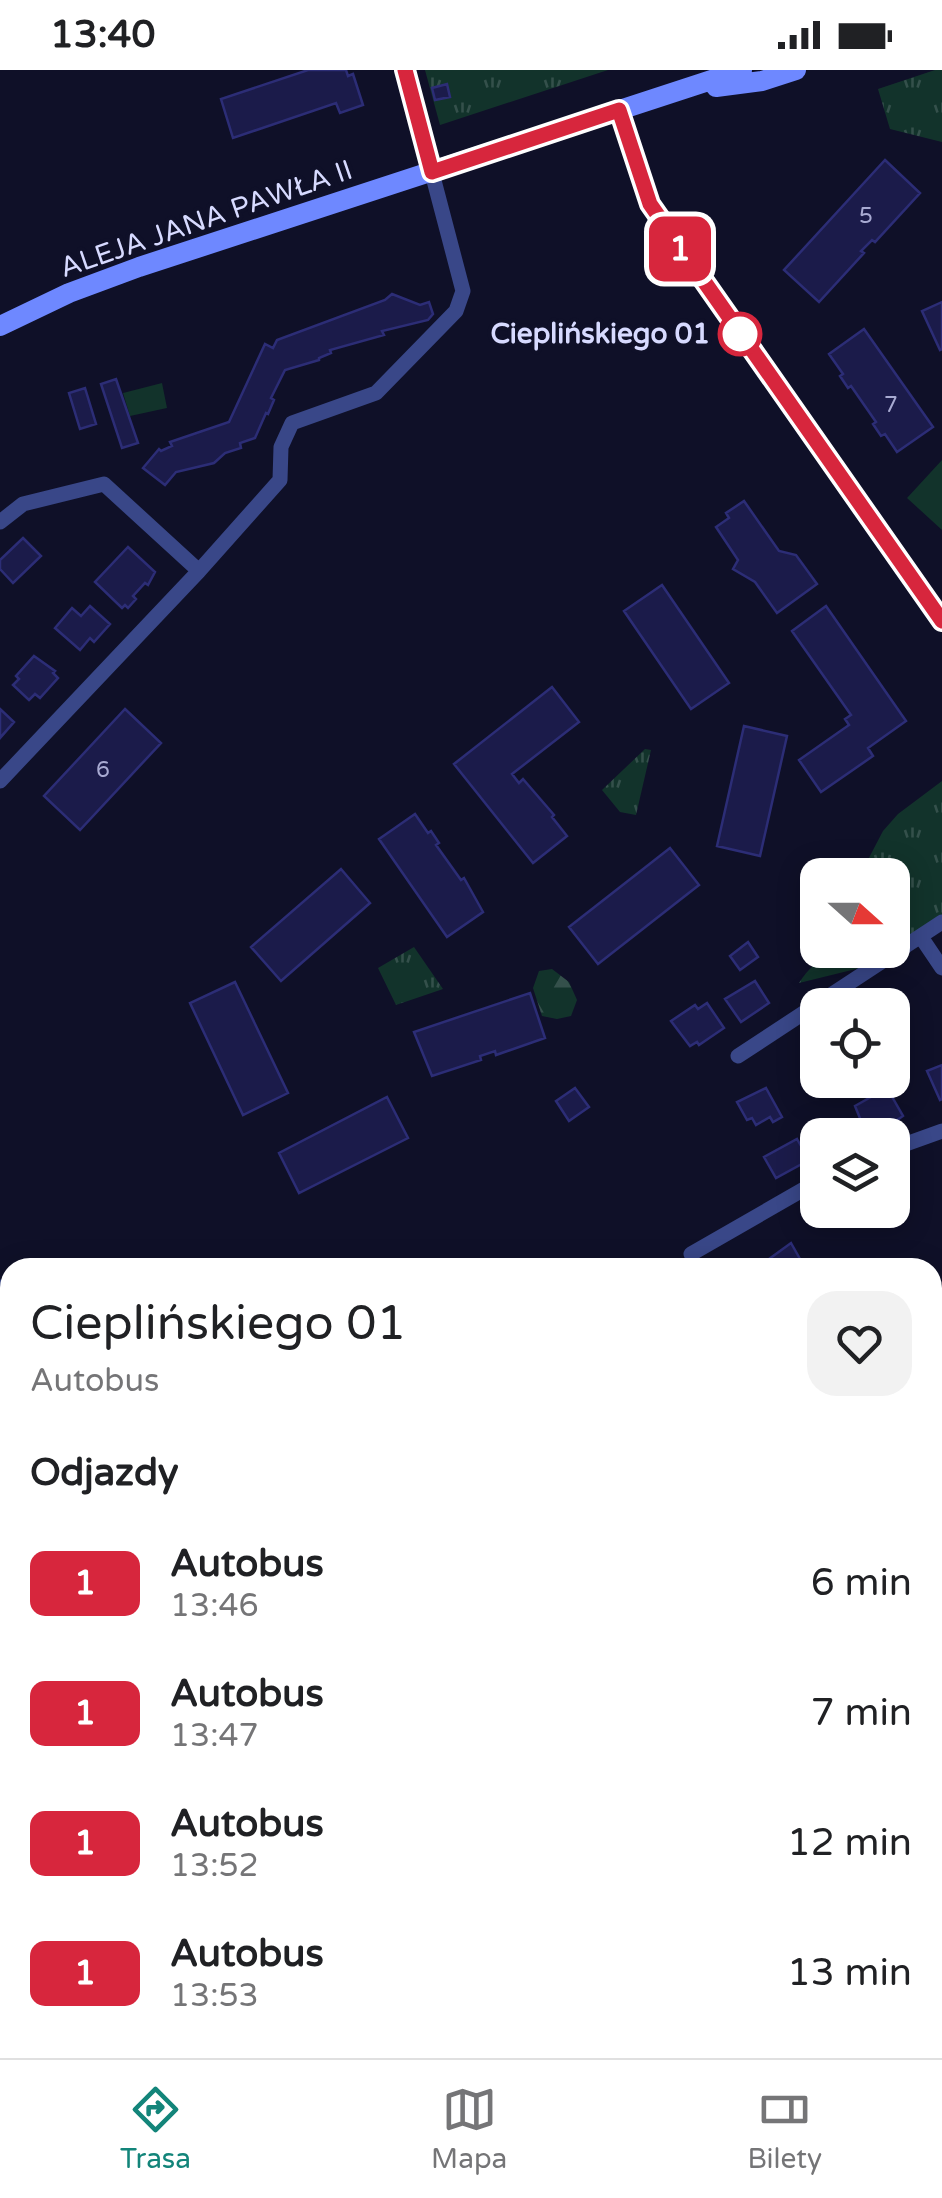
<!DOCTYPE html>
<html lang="pl">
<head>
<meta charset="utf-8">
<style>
	:root { --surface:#fff; --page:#f2f2f2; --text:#202124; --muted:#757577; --line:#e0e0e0; --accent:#13857a }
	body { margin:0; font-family:"Varela Round",sans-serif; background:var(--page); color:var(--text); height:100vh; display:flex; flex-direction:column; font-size:38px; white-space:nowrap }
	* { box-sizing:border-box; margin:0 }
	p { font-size:32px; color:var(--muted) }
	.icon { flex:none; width:55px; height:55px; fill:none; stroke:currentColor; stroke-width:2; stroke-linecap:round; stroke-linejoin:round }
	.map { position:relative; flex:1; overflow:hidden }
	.panel { position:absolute; left:0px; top:1188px; width:942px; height:802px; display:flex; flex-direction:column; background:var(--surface); border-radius:30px 30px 0 0; box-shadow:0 5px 25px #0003 }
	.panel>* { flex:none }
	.badge { padding:0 20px; border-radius:15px; font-size:35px; line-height:65px }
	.needle { width:65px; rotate:111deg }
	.buttons { position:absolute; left:800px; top:788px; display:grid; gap:20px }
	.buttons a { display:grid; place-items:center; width:110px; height:110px; border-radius:20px; background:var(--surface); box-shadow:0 5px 25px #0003; font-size:50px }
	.map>.badge { position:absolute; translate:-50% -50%; box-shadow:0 0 0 5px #fff }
	h2 { padding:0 30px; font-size:38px; line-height:90px }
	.round { display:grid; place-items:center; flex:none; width:105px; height:105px; border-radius:30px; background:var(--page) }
	.summary { display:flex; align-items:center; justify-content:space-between; height:170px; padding:0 30px }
	h1 { font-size:48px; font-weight:600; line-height:75px }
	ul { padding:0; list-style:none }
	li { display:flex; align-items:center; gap:30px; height:130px; padding:0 30px }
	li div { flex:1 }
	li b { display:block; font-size:38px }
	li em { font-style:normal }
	li .badge { min-width:110px; font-weight:700; text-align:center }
	.status { display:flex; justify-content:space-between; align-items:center; height:70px; padding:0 50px; background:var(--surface); direction:ltr }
	.status svg { height:28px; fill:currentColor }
	.dock { display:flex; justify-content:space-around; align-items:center; height:140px; border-top:2px solid var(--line); background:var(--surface); font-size:28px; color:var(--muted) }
	.dock a { display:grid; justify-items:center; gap:5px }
	.dock .current { color:var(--accent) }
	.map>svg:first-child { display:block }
	.grass { fill:url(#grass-tufts) }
	.forest { fill:url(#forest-firs) }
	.pitch { fill:#12332b }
	.building { fill:#1b1b4a; stroke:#2c2d76; stroke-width:2.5 }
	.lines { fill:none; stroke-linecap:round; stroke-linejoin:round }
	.street { stroke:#394788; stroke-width:15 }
	.secondary { stroke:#6e88ff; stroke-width:20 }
	.line-casing { stroke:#fff; stroke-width:22 }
	.line { stroke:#d7263d; stroke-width:15 }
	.stop-dot { fill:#fff; stroke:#d7263d; stroke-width:5 }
	.labels { text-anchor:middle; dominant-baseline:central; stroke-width:8; stroke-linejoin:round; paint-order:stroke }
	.number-label { font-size:22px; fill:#a8aad2 }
	.street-label { font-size:28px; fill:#d7daff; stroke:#0f1028 }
	.stop-label { font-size:28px; font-weight:bold; fill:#d7daff; stroke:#0f1028; text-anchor:end }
</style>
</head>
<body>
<div class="status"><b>13:40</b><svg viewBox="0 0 49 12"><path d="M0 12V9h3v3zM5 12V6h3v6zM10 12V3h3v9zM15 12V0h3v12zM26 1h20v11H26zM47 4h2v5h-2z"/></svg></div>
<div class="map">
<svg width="942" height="1988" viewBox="0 0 942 1988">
	<defs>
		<pattern id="grass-tufts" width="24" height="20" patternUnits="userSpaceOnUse" patternTransform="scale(2.5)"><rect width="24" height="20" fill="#12332b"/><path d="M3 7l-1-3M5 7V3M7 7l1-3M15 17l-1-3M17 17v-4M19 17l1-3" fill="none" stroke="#34504b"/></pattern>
		<pattern id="forest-firs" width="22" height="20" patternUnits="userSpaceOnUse" patternTransform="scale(2.5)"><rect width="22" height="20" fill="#12332b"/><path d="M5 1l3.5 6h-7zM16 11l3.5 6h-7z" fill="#34504b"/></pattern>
	</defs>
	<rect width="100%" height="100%" fill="#0f1028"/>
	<!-- grass -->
	<path class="grass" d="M425,0H608L440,55Z
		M935,0H942V72L890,59L878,19Z
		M645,679L651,680L636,745L620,742L602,720Z
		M942,711V849L868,896L799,913C824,874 851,880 892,880V805H860L883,761L898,744Z
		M414,877L443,919L396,935L378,898Z"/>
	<!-- forest -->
	<path class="forest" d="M552,899L569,912L577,930L571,946L557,949L542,946L533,918L539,901Z
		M520,1980H676L662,1988H537Z"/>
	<!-- pitch -->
	<path class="pitch" d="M162,313L167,338L130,346L123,323Z
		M942,390V460L907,428Z"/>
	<!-- building -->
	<path class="building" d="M308,0H346L348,6L353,4L363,35L340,43L336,33L233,68L221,29Z
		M447,14L450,27L435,30L432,18Z
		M885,90L920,123L875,172L872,170L861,181L864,183L819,232L784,200Z
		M392,224L420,235L429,232L433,244L428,250L382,261L384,265L330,280L331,283L319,288V290L285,300L271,328L274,330L268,344L266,343L255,368L240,373L241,378L225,383L214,393L176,402L165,415L143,398L159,379L161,381L172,376L170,372L229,352L265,274L273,278L277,270L385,230Z
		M942,232V279L940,280L922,241Z
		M864,259L933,357L897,382L885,364L881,366L873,354L876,352L851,316L848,318L840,306L843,304L829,284Z
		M116,309L138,373L122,378L101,314Z
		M85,318L96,354L80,359L69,323Z
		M744,431L779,481L796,485L817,514L777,543L755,512L733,499L738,490L716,457L729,448L726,443Z
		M23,468L41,486L13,513L0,499V490Z
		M128,477L155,502L148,515L145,513L133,526L136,529L128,538L125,535L122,538L95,512Z
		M662,515L729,613L691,639L624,541Z
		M90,536L110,554L94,572L90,568L80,580L55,558L72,538L81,546Z
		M826,536L906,651L868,678L873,686L821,722L799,690L849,655L845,649L851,645L792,561Z
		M34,586L55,601L53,603L58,608L40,628L35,624L29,630L13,615L19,609L16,606Z
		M552,617L579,652L512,704L519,713L523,709L554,745L552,747L567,766L533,793L454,694Z
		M0,639L14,652L0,668Z
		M125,639L161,673L80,760L44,726Z
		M744,656L787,666L760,786L717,776Z
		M415,744L428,763L431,761L439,773L436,775L461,810L464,808L483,842L447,867L379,769Z
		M670,778L699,815L598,894L569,857Z
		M341,799L370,833L281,911L251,877Z
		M748,872L758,887L740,900L730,886Z
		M755,911L769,933L741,952L725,929Z
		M235,912L288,1023L243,1045L190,933Z
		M530,923L545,968L496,985L495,981L480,986L481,990L432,1006L414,962Z
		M707,933L724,958L699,975L697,972L690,976L671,951L695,935L698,939Z
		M818,972V998L812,1001L802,982Z
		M942,995V1029L940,1030L927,1001Z
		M575,1018L589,1037L569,1051L556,1031Z
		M766,1018L782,1047L773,1052L770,1047L756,1055L752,1048L747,1050L737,1032Z
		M887,1018L903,1046L893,1053L894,1055L871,1065L866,1056L864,1058L855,1036Z
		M387,1027L408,1068L299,1123L279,1083Z
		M797,1069L809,1090L776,1108L764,1087Z
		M791,1173L804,1196L768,1198L765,1192Z
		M8,1318L10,1366L1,1370L0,1322Z
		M935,1698L942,1701V1719L932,1715Z
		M942,1855V1899L932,1892V1871Z
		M57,1980H86L82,1988H54Z
		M160,1980H181L178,1988H157Z
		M181,1980H205L202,1988H178Z
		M306,1980H331L328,1988H309L310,1984Z
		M331,1980H355L352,1988H328Z
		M832,1980H856L853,1988H829Z
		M856,1980H876L882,1984L880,1988H853Z"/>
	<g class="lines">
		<!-- street -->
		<path class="street" d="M619,40L642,118L650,134L942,551
			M0,452L23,434L104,414L199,501L280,410L281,377L292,353L376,323L456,241L463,221L405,0
			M0,711L199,501
			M921,867L942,898
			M738,986L942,852
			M892,1079L942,1061
			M691,1184L818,1111
			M0,1217L10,1236
			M932,1281L942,1279
			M0,1552L10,1548
			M932,1606L942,1603
			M932,1770L942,1763
			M932,1803L942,1811
			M932,1943L942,1947
			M126,1980L128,1988
			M279,1980L289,1988
			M503,1980L509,1988
			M932,1988L942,1974"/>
		<!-- secondary -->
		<path class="secondary" d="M716,17L762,11L796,0
			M0,256L69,223L139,197L742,0"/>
	</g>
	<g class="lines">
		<defs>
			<path id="line" d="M405,0L432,102L619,40L650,134L942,551"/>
		</defs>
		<!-- line casing -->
		<use href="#line" class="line-casing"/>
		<!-- line -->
		<use href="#line" class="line"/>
	</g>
	<!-- markers -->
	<circle class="stop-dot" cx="740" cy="264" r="20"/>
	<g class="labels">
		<!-- number labels -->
		<g class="number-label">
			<text x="866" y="146">5</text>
			<text x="891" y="335">7</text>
			<text x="103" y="700">6</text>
		</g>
		<!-- street labels -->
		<g class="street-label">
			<text transform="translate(206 149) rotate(-19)">ALEJA JANA PAWŁA II</text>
		</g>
		<!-- stop labels -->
		<g class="stop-label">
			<text x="710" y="264">Cieplińskiego 01</text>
		</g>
	</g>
</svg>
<div class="buttons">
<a><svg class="needle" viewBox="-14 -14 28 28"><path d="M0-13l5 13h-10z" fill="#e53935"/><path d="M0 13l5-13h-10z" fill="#757577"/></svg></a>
<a><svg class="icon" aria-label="locate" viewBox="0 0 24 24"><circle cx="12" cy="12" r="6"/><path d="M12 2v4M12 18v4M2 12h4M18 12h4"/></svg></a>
<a><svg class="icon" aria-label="layers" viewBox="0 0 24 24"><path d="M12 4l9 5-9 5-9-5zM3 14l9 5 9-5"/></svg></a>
</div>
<b class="badge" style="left:680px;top:179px;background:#d7263d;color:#fff">1</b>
<section class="panel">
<div class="summary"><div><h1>Cieplińskiego 01</h1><p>Autobus</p></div><a class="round"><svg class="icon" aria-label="heart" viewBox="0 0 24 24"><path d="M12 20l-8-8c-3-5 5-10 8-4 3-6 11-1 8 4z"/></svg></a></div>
<h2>Odjazdy</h2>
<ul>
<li><span class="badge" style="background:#d7263d;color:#fff">1</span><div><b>Autobus</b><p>13:46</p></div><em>6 min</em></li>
<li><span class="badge" style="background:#d7263d;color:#fff">1</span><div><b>Autobus</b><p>13:47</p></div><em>7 min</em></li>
<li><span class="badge" style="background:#d7263d;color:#fff">1</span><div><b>Autobus</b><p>13:52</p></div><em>12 min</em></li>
<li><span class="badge" style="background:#d7263d;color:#fff">1</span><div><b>Autobus</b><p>13:53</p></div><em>13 min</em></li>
</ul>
</section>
</div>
<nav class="dock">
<a class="current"><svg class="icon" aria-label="directions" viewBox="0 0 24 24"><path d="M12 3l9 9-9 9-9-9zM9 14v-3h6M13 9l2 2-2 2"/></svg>Trasa</a>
<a><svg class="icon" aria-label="map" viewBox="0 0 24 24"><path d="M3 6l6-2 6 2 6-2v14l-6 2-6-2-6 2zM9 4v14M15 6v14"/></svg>Mapa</a>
<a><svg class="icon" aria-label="tickets" viewBox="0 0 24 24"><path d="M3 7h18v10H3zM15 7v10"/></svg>Bilety</a>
</nav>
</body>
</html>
